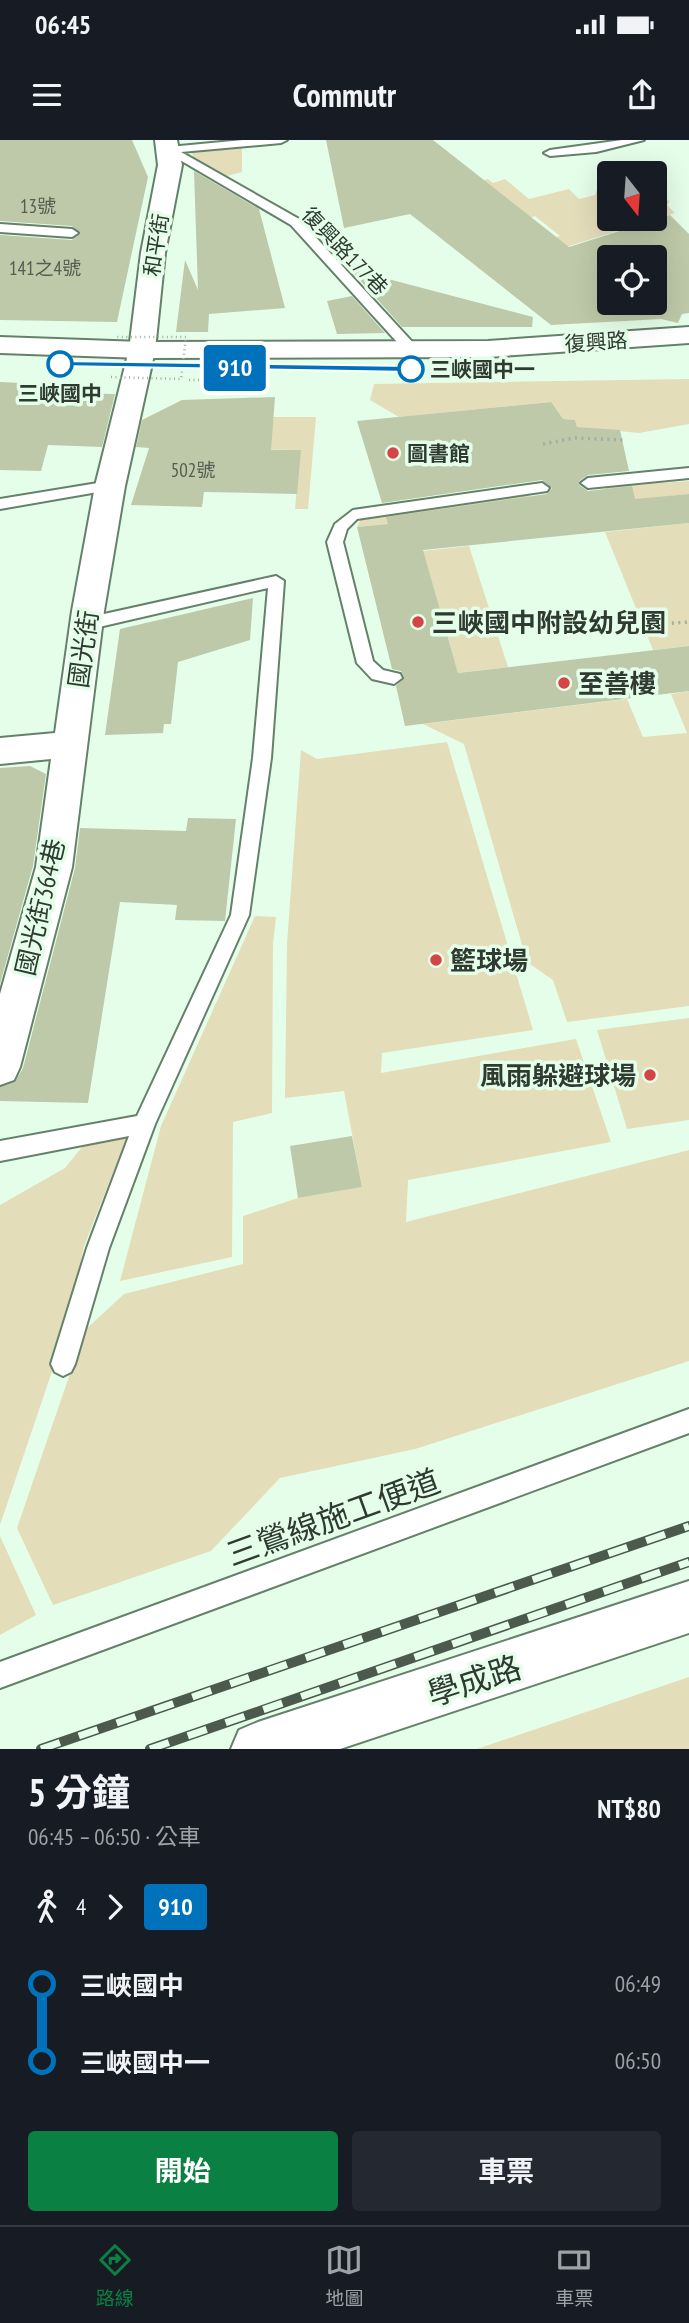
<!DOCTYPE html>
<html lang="zh-TW">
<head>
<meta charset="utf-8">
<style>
	:root { --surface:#171b24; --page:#242831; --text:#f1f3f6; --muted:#9ea1a6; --line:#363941; --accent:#0b8043 }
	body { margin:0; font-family:"PT Sans Narrow","Noto Sans TC",sans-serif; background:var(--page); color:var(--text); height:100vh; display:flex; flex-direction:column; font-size:26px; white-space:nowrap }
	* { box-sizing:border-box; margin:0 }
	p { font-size:23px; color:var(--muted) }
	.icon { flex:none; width:38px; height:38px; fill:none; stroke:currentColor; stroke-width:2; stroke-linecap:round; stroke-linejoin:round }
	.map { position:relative; height:1609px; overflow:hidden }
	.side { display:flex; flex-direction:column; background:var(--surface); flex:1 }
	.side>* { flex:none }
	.badge { padding:0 14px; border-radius:5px; font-size:24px; line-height:46px }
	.needle { width:46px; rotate:163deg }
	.buttons { position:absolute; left:597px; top:21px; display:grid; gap:14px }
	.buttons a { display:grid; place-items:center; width:70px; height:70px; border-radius:7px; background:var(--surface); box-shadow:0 7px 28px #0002; font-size:35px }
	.map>.badge { position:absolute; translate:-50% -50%; box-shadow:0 0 0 4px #fff }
	.legs { display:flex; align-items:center; gap:10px; height:77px; padding:0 28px; font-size:23px }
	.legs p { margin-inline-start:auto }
	.summary { display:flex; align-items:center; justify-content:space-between; height:119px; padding:0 28px }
	h1 { font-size:38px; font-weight:700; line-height:52px }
	.button { display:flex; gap:14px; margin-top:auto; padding:14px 28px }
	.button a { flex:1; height:80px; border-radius:7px; background:var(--accent); color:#fff; font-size:28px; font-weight:700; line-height:80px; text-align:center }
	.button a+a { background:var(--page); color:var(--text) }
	ul { padding:0 28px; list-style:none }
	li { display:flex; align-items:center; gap:24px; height:77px; font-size:26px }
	li i { display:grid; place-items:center; width:10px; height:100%; margin:0 9px; background:currentColor }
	li i::after { content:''; width:18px; height:18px; margin:-9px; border:5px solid; border-radius:50%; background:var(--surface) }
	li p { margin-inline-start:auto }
	li:first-child i { background:linear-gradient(#0000 50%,currentColor 0) }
	li:last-child i { background:linear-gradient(currentColor 50%,#0000 0) }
	.status { display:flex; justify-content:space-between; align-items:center; height:49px; padding:0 35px; background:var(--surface); direction:ltr }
	.status svg { height:19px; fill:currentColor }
	header { display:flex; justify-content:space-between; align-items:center; height:91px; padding:0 28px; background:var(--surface); font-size:32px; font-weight:700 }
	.dock { display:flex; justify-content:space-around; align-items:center; height:98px; border-top:2px solid var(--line); background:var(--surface); font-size:19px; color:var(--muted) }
	.dock a { display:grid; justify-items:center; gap:4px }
	.dock .on { color:var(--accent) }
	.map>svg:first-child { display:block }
	.green { fill:#e3ddba }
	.building { fill:#bdc9a8; fill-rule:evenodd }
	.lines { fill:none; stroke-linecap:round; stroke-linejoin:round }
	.lane-casing { stroke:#65816a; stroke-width:4 }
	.street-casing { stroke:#65816a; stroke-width:4 }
	.secondary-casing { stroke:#65816a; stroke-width:4 }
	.path-far1 { stroke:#9db1a0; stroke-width:2.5; stroke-dasharray:1 3.5; stroke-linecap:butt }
	.path { stroke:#9db1a0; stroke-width:3.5; stroke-dasharray:2 4.5; stroke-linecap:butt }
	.lane { fill:#fff; fill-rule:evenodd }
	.street { fill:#fff; fill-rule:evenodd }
	.secondary { fill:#fff; fill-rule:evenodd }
	.rail-casing { stroke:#4c5a4e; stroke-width:10 }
	.rail { stroke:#e5fee9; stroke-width:7; stroke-dasharray:20; stroke-linecap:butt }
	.path-bridge { stroke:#9db1a0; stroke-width:2.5; stroke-dasharray:1 3.5; stroke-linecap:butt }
	.line-1 { fill:#0072bc; stroke:#fff; stroke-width:2 }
	.stop-1-dot { fill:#fff; stroke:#0072bc; stroke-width:3.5 }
	.poi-dot { fill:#d54545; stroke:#e5fee9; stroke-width:2.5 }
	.labels { text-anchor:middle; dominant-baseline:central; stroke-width:7; stroke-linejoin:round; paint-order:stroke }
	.far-number-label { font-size:19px; fill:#525e4f }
	.far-street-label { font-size:21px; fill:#2f3b31; stroke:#e5fee9 }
	.far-stop-label { font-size:21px; font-weight:bold; fill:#2f3b31; stroke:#e5fee9; text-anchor:start }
	.far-poi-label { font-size:21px; font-weight:bold; fill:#2f3b31; stroke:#e5fee9; text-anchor:start }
	.poi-label { font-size:26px; font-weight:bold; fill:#2f3b31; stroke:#e5fee9; text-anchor:start }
	.street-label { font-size:26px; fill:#2f3b31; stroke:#e5fee9 }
	.near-street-label { font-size:32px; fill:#2f3b31; stroke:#e5fee9 }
</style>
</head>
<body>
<div class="status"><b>06:45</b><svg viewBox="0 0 49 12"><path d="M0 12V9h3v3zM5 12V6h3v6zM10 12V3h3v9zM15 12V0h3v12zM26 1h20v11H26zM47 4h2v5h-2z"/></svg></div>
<header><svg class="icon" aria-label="menu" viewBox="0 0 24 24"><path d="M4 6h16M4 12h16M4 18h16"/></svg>Commutr<svg class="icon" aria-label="share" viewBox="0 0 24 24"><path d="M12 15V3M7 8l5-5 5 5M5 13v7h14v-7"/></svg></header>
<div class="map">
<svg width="689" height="1609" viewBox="0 0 689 1609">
	<rect width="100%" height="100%" fill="#e5fee9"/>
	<!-- green -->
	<path class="green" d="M242,7V32L223,37L193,20L192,10Z
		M488,39L493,43L505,39L529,59L569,49L579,59L595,55L598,47L609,54V79H654L655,57L670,61L667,65L675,73L556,110L545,101L560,96L535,76L519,82L399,66Z
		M689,239V284L639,293L577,287L575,280L563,279L550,262L399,277L370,260L374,244Z
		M274,277H316L308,369H295L300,310L216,309Z
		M689,341V354L594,364L607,347Z
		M524,352L543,369L357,387L364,372Z
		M689,383V506L653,510L605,392Z
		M469,406L508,527L458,533L423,411Z
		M689,551V866L567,882L553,840L527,822L464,604L423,584L627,559L643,597L687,593L671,554Z
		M447,602L533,890L382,913L381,933L576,899L611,1002L408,1040L406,1082L689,1010V1221L415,1309L280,1338L211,1411L53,1465L17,1388L85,1190L124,1154L243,1124V1076L298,1058L362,1047L344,951L285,958L287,804L301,610L317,619Z
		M255,776L276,777L273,804L272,973L233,982L232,1117L120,1141L161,986Z
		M689,878V980L627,989L597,890Z
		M127,997L84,1106L65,1193L0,1385V1065L65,1028L82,1007Z
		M0,1396L36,1475L0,1495Z
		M689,1537V1609H477Z"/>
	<!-- building -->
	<path class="building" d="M0,0H132L148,37L117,182L0,180V95L72,100L80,94L72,86L0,81Z
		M326,0H433L569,107L670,75L689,94V173L682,174L678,183L661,179L551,185L410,74L344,88ZM609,117H654V163H609Z
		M194,31L259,69L285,168L209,174L208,192H176L185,120L198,150Z
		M350,129L533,177L532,187H402Z
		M352,156L385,193L337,194L327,161Z
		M0,242L65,245L63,253L115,254L102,307L48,305L41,331L0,330Z
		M275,257L271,310H301L297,354L204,352L202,367L131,365L149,308L136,307L142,280L182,260Z
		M551,262L563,279L575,280L577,287L620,290L629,331L588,335L579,341V345L588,351L632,346L635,359L689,354V383L423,410L458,533L689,506V551L405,586L396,546L404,537L401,531L392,529L357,387L388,384L386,377L547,354L552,348L542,340L382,363L357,281Z
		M253,458L250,500L178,522L171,584H164L163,593L105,595L120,489Z
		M30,626L46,634L33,726L0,844V628Z
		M188,678L236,679L225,781L175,780L177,765L120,762L88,963L0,961V947L15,942L23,928L75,728L80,688L186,691Z
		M352,996L362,1047L298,1058L290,1006Z"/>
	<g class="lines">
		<defs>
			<path id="lane" d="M243,0H287L281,3L181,12L299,79L416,206V212H406L291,85L163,10L169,7Z
				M622,0H644L596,12L550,16L544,13L550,10Z
				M0,84L72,89L78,93L72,97L0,92Z
				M689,328V338L588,348L581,343L588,338Z
				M110,341L117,346L115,349L0,369V359Z
				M542,343L549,348L547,351L357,379L347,389L343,402L373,521L383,530L400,534L402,538L394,544L372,539L357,523L327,402L335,384L353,370Z
				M276,436L284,441L271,618L249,775L155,984L109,1108L75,1224L71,1232L63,1236L55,1232L51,1224L87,1108L129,996L0,1021V1001L137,976L231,775L253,618L268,448L86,490L78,484L86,478Z
				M689,1269V1293L0,1548V1522Z"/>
			<path id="street" d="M155,0H177L182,25L165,113L155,210L125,346L104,471L72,727L20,927L14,940L0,945V854L36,727L51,619L0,624V598L55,593L72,471L95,346L129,210L141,113L158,25Z"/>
			<path id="secondary" d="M689,187V203L488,217L142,218L0,213V197L142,202L488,201Z
				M689,1441V1493L340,1609H231L239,1590L258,1582Z"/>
		</defs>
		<!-- lane casing -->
		<use href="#lane" class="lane-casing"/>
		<!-- street casing -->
		<use href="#street" class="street-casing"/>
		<!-- secondary casing -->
		<use href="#secondary" class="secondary-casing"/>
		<!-- path-far1 -->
		<path class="path-far1" d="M189,240H226"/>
		<!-- path -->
		<path class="path" d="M543,304L575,298L623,300
			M620,487L689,482"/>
		<!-- lane -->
		<use href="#lane" class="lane"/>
		<!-- street -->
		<use href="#street" class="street"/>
		<!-- secondary -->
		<use href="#secondary" class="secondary"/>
		<defs>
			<path id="rail" d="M41,1609L689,1386
				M150,1609L689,1422"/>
		</defs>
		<!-- rail casing -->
		<use href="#rail" class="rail-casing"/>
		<!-- rail -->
		<use href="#rail" class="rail"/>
		<!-- path-bridge -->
		<path class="path-bridge" d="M111,237L181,239L186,197H117"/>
	</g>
	<!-- line-1 -->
	<path class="line-1" d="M60,221L411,226L416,229L411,232L57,226Z"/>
	<!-- markers -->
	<g class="stop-1-dot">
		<circle cx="60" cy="224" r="12"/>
		<circle cx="411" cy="229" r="12"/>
	</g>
	<g class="poi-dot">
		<circle cx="393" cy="313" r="7"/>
		<circle cx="418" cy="482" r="7"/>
		<circle cx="564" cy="543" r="7"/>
		<circle cx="436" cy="820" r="7"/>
		<circle cx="650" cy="935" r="7"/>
	</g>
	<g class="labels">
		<!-- far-number labels -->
		<g class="far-number-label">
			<text x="38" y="66">13號</text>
			<text x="45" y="128">141之4號</text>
			<text x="193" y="330">502號</text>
		</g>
		<!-- far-street labels -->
		<g class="far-street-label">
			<text transform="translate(156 105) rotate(-81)">和平街</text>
			<text transform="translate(345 111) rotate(46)">復興路177巷</text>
			<text transform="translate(596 202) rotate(-4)">復興路</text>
		</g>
		<!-- far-stop labels -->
		<g class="far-stop-label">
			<text x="430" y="229">三峽國中一</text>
			<text x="60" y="253" text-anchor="middle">三峽國中</text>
		</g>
		<!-- far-poi labels -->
		<g class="far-poi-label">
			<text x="407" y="313">圖書館</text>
		</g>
		<!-- poi labels -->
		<g class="poi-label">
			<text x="432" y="482">三峽國中附設幼兒園</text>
			<text x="578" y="543">至善樓</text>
			<text x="450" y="820">籃球場</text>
			<text x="636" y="935" text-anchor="end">風雨躲避球場</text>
		</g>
		<!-- street labels -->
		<g class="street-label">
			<text transform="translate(83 509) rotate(-82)">國光街</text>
			<text transform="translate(40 767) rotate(-77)">國光街364巷</text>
		</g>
		<!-- near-street labels -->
		<g class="near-street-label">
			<text transform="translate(333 1377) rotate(-20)">三鶯線施工便道</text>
			<text transform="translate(474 1540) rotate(-18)">學成路</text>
		</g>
	</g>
</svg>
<div class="buttons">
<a><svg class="needle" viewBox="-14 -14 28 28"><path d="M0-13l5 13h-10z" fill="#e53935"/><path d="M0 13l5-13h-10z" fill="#9ea1a6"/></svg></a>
<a><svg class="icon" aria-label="locate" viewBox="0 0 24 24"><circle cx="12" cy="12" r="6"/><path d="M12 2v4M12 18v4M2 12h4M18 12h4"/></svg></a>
</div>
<b class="badge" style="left:235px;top:228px;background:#0072bc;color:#fff">910</b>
</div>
<section class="side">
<div class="summary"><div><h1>5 分鐘</h1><p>06:45 – 06:50 · 公車</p></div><b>NT$80</b></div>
<div class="legs"><svg class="icon" aria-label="walk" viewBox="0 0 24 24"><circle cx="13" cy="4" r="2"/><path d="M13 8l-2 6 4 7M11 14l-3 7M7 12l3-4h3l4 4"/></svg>4<svg class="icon" aria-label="forward" viewBox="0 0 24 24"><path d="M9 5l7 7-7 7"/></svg><b class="badge" style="background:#0072bc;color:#fff">910</b></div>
<ul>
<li><i style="color:#0072bc"></i><b>三峽國中</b><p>06:49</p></li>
<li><i style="color:#0072bc"></i><b>三峽國中一</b><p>06:50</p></li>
</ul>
<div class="button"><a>開始</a><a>車票</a></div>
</section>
<nav class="dock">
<a class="on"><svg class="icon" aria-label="directions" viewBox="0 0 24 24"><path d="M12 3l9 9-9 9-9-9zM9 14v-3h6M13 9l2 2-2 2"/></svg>路線</a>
<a><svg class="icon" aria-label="map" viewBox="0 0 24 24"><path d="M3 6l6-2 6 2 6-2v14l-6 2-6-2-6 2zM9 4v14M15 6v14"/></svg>地圖</a>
<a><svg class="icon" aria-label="tickets" viewBox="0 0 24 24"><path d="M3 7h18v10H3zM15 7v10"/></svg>車票</a>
</nav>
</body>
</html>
